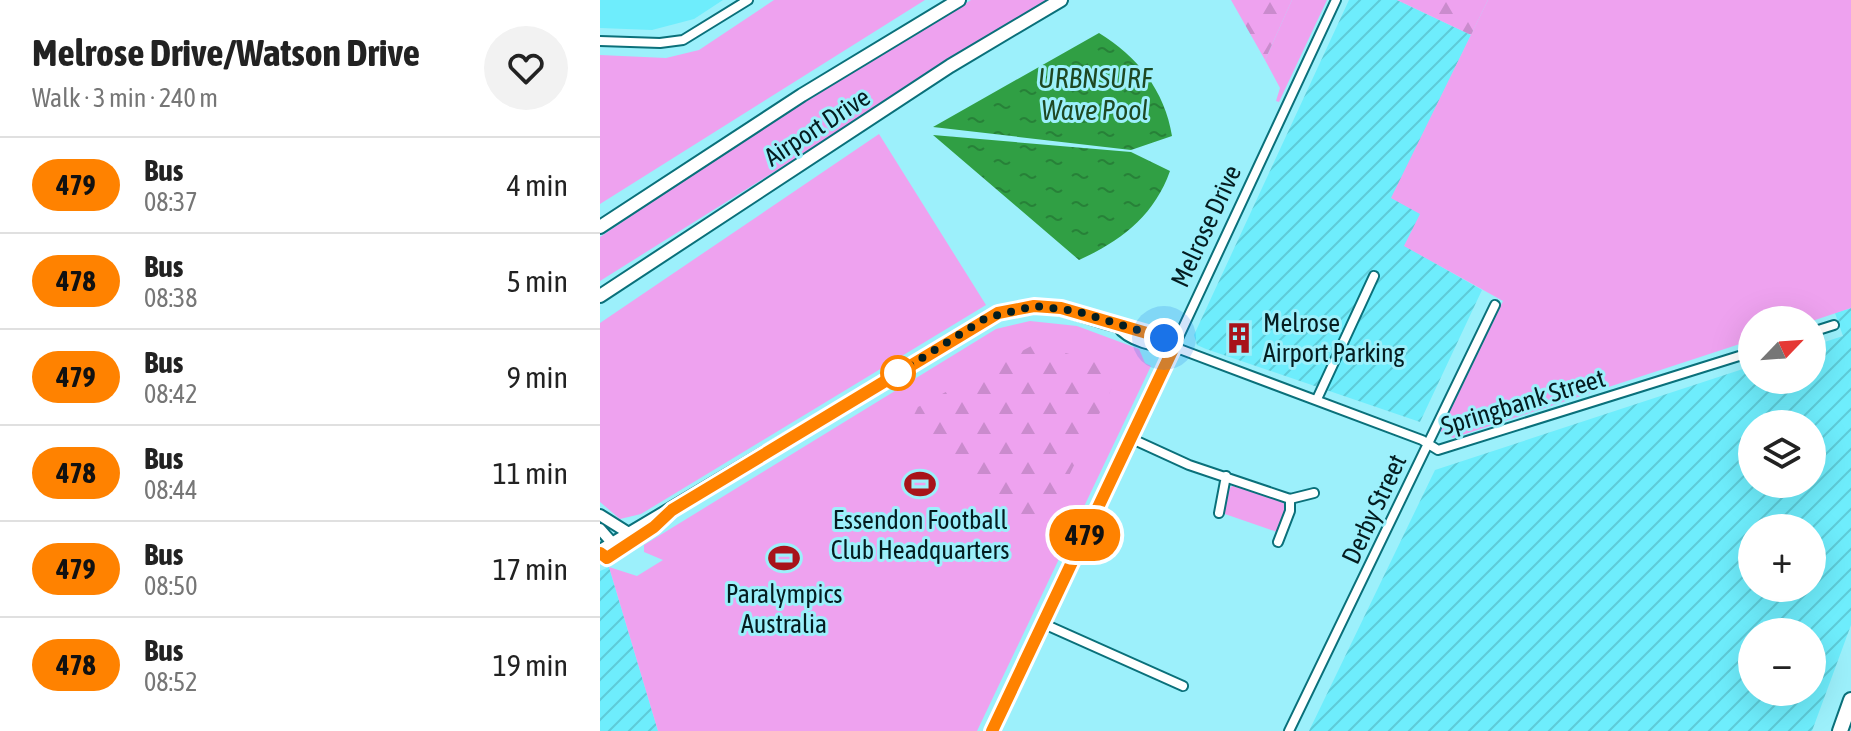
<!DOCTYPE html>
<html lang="en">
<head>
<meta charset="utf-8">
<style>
	:root { --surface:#fff; --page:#f2f2f2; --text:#222; --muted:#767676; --line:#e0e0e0 }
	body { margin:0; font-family:"Asap Condensed",sans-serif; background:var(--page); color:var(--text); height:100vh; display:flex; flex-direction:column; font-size:30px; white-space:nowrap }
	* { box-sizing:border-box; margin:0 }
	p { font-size:26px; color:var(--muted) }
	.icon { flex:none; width:44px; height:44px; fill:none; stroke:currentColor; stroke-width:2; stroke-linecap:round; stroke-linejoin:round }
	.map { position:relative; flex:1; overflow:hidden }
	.side { display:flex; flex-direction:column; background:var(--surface); width:600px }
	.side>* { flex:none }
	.badge { padding:0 16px; border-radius:26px; font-size:28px; line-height:52px }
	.needle { width:52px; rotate:65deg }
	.fabs { position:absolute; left:1138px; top:306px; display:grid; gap:16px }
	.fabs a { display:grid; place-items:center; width:88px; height:88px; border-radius:50%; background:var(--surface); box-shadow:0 8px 32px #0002; font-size:40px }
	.you { position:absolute; width:40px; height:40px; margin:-20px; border:6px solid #fff; border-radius:50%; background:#1a73e8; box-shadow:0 0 0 12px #1a73e833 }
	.map>.badge { position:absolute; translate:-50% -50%; box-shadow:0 0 0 4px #fff }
	.round { display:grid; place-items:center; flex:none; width:84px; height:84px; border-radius:42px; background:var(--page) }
	.head { display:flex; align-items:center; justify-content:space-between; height:136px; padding:0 32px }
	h1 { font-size:38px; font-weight:700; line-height:60px }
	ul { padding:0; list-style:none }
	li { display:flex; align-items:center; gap:24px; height:96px; padding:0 32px; border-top:2px solid var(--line) }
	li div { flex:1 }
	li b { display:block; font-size:30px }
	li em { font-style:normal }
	li .badge { min-width:88px; font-weight:700; text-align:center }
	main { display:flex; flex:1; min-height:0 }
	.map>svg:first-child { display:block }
	.built { fill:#6eedfc }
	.industrial { fill:url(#industrial-furrows); fill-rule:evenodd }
	.green { fill:#eea2ef }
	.forest { fill:url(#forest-firs) }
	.water { fill:url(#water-ripples) }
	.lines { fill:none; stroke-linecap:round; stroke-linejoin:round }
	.minor-casing { stroke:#0a707a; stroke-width:12 }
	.tertiary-casing { stroke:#0a707a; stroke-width:14 }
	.primary-casing { stroke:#0a707a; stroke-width:16 }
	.motorway-casing { stroke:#0a707a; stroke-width:18 }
	.minor { stroke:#fff; stroke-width:8 }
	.tertiary { stroke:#fff; stroke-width:10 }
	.primary { stroke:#fff; stroke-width:12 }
	.motorway { stroke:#fff; stroke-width:14 }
	.line-casing { stroke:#fff; stroke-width:18 }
	.line { stroke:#ff8200; stroke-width:12 }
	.walk { stroke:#041d20; stroke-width:8; stroke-dasharray:0 14.4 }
	.stop-dot { fill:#fff; stroke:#ff8200; stroke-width:4 }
	.labels { text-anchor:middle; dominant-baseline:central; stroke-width:6; stroke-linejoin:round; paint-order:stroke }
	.street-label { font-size:26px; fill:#041d20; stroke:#9cf0fb }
	.poi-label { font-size:26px; fill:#041d20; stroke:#9cf0fb }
	.water-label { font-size:28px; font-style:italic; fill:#1e4823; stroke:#9cf0fb }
</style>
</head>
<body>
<main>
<section class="side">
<div class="head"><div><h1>Melrose Drive/Watson Drive</h1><p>Walk · 3 min · 240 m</p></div><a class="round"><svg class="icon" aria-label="heart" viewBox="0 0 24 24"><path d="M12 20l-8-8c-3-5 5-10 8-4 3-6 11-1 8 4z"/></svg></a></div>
<ul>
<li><span class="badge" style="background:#ff8200;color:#111">479</span><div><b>Bus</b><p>08:37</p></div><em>4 min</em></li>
<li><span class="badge" style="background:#ff8200;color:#111">478</span><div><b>Bus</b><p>08:38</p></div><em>5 min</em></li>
<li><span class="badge" style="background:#ff8200;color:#111">479</span><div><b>Bus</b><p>08:42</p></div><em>9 min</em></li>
<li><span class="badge" style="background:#ff8200;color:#111">478</span><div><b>Bus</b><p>08:44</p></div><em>11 min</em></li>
<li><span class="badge" style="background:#ff8200;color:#111">479</span><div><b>Bus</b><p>08:50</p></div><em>17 min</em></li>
<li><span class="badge" style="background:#ff8200;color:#111">478</span><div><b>Bus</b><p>08:52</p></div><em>19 min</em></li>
</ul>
</section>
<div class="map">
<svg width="1251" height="731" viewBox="0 0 1251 731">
	<defs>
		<pattern id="industrial-furrows" width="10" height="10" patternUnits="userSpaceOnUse" patternTransform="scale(2)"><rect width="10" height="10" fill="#6eedfc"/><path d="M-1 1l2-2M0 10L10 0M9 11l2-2" fill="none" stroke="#5ecbd8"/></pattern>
		<pattern id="forest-firs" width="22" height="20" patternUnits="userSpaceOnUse" patternTransform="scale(2)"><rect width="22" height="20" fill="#eea2ef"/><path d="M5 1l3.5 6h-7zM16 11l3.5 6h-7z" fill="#ca8bcd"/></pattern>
		<pattern id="water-ripples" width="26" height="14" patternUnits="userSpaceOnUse" patternTransform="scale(2)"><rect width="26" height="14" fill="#309f44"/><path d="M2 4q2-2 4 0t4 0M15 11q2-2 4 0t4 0" fill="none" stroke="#278138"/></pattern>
	</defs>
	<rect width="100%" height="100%" fill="#9cf0fb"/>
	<!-- built -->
	<path class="built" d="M0,0H123L94,19L52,30L0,28Z"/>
	<!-- industrial -->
	<path class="industrial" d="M749,0H797L871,35L792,198L821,214L805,246L882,290L820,422L606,349L597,345L594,335Z
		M1251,308V625L1212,731H709L835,470L1152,366V380H1212V346L1243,336L1235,313ZM1212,424V484H1152V424ZM1152,528H1212V588H1152ZM1152,632H1212V692H1152Z
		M9,567L58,731H0V571Z"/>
	<!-- green -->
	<path class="green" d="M174,0H325L0,204V55L66,58L99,50Z
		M371,0H448L0,281V237L143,140Z
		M692,0H727L679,102L676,101L680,88L665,60Z
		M888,0H1251V308L1212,321L1152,320V340L853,438L840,431L903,301L804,246L820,214L791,198Z
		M279,134L386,305L41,514L20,519L0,502V323Z
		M430,321L477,326L539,349L545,363L551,366L377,731H58L9,567L37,576L63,560L44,552V545L396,329Z
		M636,483L683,501L686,513L677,532L622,513L626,491Z"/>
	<!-- forest -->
	<path class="forest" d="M631,0H692L665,60Z
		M797,0H888L871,35Z
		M433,345L522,367L441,533L339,452L304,435L318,407Z"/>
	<!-- water -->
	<path class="water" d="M499,33C537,56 565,91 572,136L531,150L333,127Z
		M333,135L531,152L570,171C554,216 521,241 479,260Z"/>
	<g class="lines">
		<defs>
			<path id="minor" d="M736,0L574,347L822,440L838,450L1152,352
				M0,41L60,43L83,40L148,0
				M1212,332L1234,325
				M717,399L774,276
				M530,438L589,465L690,499L714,493
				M619,513L626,476
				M678,542L690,511V499
				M444,624L583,686
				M689,731L895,305"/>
			<path id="tertiary" d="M518,326C528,341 557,347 574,347
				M0,515L27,532
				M0,529L14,545
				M0,550L398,313C452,297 467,314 516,326C538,331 556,331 574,347
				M0,553L7,558L66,515
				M393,731L574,347"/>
			<path id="primary" d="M0,227L202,95L359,0
				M0,296L350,66L461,0"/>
			<path id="motorway" d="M1240,731L1251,700"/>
		</defs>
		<!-- minor casing -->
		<use href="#minor" class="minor-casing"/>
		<!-- tertiary casing -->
		<use href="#tertiary" class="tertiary-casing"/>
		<!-- primary casing -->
		<use href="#primary" class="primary-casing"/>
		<!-- motorway casing -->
		<use href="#motorway" class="motorway-casing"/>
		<!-- minor -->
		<use href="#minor" class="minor"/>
		<!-- tertiary -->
		<use href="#tertiary" class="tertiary"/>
		<!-- primary -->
		<use href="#primary" class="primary"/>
		<!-- motorway -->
		<use href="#motorway" class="motorway"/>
	</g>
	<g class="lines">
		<defs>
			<path id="line" d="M0,553L7,558L54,527L72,510L398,313L434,306L461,308L564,338L574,347L392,731"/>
		</defs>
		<!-- line casing -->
		<use href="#line" class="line-casing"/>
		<!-- line -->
		<use href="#line" class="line"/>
		<!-- walk -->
		<path class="walk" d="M298,373L386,318L434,306L476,311L564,338"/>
	</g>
	<!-- icons -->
	<defs>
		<symbol id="building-bare" viewBox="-9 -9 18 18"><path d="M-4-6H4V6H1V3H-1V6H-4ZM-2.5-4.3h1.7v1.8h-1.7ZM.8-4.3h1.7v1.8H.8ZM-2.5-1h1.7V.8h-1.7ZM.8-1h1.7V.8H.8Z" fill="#a8131a" stroke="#9cf0fb" stroke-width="2.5" paint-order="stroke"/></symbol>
		<symbol id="stadium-bare" viewBox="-9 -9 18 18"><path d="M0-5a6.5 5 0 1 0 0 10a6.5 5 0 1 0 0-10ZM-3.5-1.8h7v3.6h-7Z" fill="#a8131a" stroke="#9cf0fb" stroke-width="2.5" paint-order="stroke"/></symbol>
	</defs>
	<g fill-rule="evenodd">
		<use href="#building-bare" x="617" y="316" width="44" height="44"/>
		<use href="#stadium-bare" x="298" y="462" width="44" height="44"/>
		<use href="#stadium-bare" x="162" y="536" width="44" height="44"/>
	</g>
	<!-- markers -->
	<circle class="stop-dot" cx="298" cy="373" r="16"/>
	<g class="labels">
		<!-- street labels -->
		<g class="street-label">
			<text transform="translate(217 127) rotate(-33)">Airport Drive</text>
			<text transform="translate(606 226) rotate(-65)">Melrose Drive</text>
			<text transform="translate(923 402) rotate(-17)">Springbank Street</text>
			<text transform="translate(774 509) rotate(-65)">Derby Street</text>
		</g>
		<!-- poi labels -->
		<g class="poi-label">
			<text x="663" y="323" text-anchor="start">Melrose<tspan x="663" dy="30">Airport Parking</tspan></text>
			<text x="320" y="520">Essendon Football<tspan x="320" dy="30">Club Headquarters</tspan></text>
			<text x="184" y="594">Paralympics<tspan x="184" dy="30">Australia</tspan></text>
		</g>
		<!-- water labels -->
		<g class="water-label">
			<text x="495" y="78">URBNSURF<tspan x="495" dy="32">Wave Pool</tspan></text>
		</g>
	</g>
</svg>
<div class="fabs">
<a><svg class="needle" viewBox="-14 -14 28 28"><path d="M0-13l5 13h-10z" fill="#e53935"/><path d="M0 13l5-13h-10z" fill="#767676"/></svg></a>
<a><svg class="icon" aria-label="layers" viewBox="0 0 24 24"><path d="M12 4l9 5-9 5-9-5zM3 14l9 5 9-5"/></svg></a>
<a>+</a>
<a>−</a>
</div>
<div class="you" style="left:564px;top:338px"></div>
<b class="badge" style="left:485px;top:535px;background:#ff8200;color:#111">479</b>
</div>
</main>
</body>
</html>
